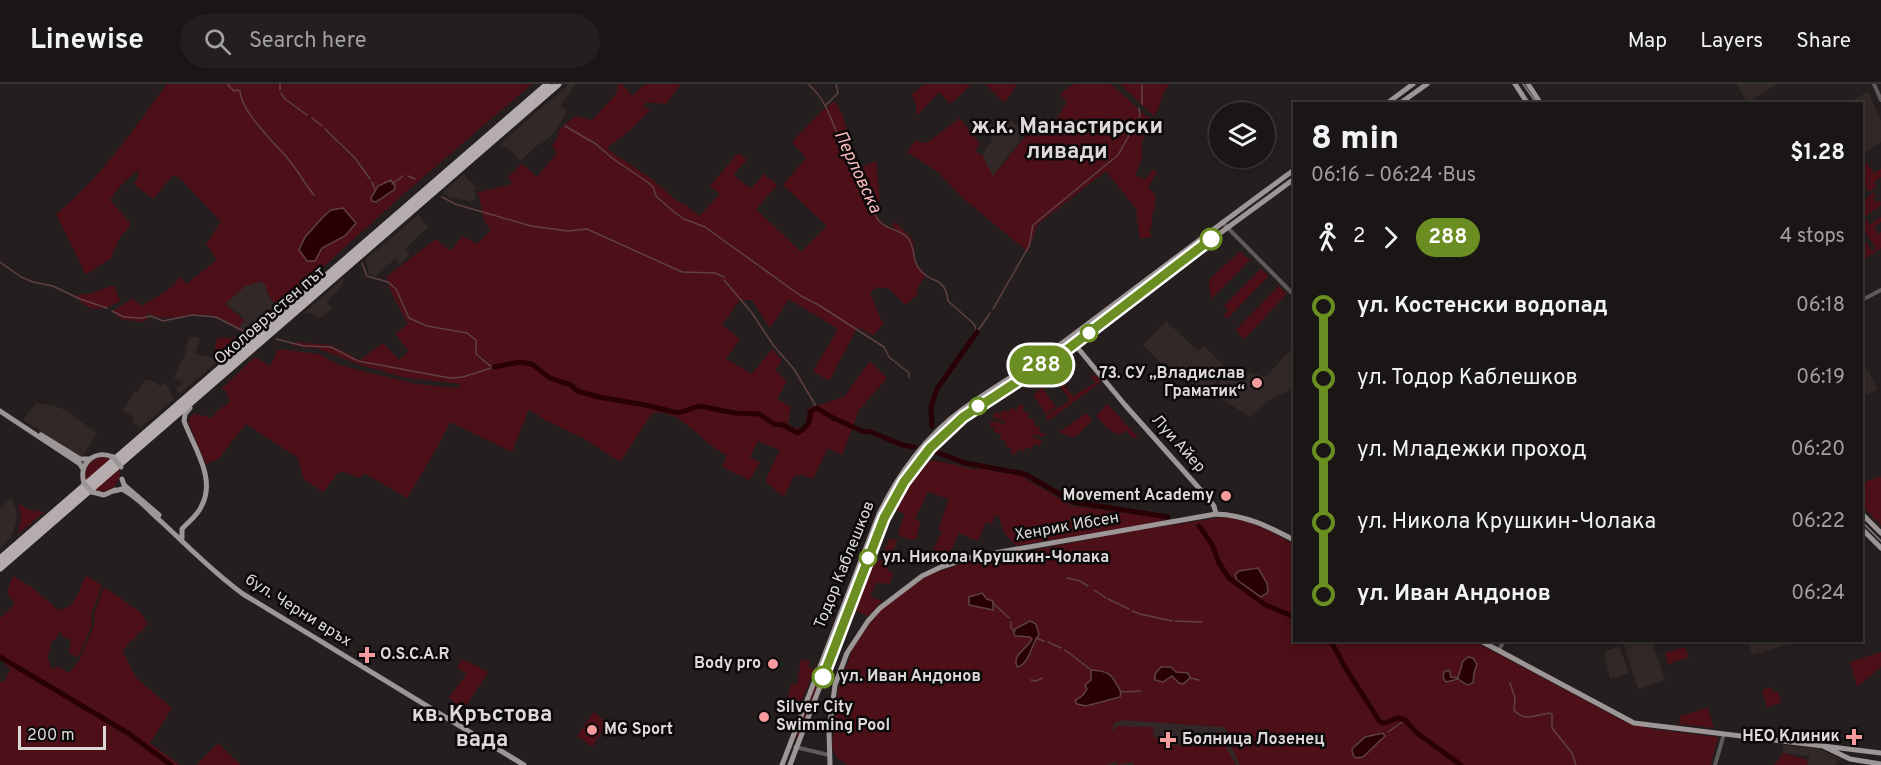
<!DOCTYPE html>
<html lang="en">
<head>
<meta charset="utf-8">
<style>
	:root { --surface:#1b1616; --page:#241f1f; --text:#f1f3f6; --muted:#a09fa1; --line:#393535 }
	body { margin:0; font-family:Overpass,sans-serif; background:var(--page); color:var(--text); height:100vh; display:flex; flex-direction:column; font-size:22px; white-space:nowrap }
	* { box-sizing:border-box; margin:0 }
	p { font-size:20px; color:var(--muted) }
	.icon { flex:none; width:33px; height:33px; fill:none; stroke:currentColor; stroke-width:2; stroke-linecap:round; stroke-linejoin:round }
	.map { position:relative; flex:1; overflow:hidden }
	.side { position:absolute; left:1293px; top:18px; width:570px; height:540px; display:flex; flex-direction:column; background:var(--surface); border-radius:0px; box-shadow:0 3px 9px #0003,0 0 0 2px var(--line) }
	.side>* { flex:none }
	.badge { padding:0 12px; border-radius:20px; font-size:21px; line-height:39px }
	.controls { position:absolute; left:1209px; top:18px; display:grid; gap:12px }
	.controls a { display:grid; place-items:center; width:66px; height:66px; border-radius:50%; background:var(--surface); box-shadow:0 3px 9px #0003,0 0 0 2px var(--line); font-size:30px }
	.scale { position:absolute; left:18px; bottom:15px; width:88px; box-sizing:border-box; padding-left:6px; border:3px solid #ddd9d9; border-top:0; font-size:16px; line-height:21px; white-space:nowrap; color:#ddd9d9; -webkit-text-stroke:4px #0b0909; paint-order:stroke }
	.map>.badge { position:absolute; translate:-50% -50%; box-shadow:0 0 0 3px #fff }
	.legs { display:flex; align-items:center; gap:9px; height:66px; padding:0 18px; font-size:20px }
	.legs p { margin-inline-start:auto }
	.overview { display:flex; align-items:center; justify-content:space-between; height:102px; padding:0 18px }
	h1 { font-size:33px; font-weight:800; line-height:45px }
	ul { padding:0 18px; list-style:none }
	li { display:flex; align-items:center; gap:21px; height:72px; font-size:22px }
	li i { display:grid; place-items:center; width:9px; height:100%; margin:0 8px; background:currentColor }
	li i::after { content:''; width:15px; height:15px; margin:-8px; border:4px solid; border-radius:50%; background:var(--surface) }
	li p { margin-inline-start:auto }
	li:first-child i { background:linear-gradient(#0000 50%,currentColor 0) }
	li:last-child i { background:linear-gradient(currentColor 50%,#0000 0) }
	header { display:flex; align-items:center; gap:36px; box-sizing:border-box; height:84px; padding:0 30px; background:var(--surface); border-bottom:2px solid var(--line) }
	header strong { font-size:28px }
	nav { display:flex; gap:33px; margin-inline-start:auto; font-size:21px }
	.search { width:420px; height:54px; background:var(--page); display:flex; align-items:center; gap:15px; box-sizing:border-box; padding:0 21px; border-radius:33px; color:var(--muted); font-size:22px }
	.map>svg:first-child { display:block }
	.built { fill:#332828 }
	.green { fill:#4d0f18 }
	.water { fill:#290005; stroke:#5f4145; stroke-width:1.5 }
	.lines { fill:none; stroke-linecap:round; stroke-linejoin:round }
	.stream { stroke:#5f4145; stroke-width:1.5 }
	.river { stroke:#290005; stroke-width:5 }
	.minor { stroke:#5e5b5b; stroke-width:4 }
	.major { stroke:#9c9696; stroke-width:5 }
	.highway { stroke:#b5adad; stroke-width:7 }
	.tram { stroke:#888383; stroke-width:1.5 }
	.major-bridge { stroke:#9c9696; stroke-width:5 }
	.line-1-casing { stroke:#fff; stroke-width:14 }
	.line-1 { stroke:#6b8e23; stroke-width:9 }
	.stop-1-dot { fill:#fff; stroke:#6b8e23; stroke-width:3 }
	.poi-dot { fill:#f59b9e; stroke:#0b0909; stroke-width:2 }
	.labels { text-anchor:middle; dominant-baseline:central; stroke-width:5; stroke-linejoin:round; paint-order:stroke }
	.street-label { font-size:16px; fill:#ddd9d9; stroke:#0b0909 }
	.poi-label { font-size:16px; font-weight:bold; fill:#ddd9d9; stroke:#0b0909; text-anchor:end }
	.stop-label { font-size:16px; font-weight:bold; fill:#ddd9d9; stroke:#0b0909; text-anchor:start }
	.water-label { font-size:18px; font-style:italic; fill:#f9b9bb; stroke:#0b0909 }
	.district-label { font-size:22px; font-weight:bold; fill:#ddd9d9; stroke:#0b0909 }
</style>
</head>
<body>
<header>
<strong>Linewise</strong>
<div class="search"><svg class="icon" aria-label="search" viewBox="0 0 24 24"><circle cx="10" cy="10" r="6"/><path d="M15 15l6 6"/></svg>Search here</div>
<nav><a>Map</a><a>Layers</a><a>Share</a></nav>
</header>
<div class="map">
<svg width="1881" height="681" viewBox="0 0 1881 681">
	<rect width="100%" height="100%" fill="#241e1e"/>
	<!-- built -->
	<path class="built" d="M569,0H576L560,22L567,26L556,47L541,60L540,59L520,77L514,69L500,60Z
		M1736,0H1777L1748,19Z
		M1868,8L1881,37V58L1862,71V20H1845Z
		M1010,36L1023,46L1019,52L1020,57L992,93L982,71L992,56L990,54L1001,37Z
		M464,90L476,104L474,108L477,113L472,118L448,113L443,108Z
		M418,131L428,143L405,165L410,171L400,180L395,175L376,192L370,191L365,176Z
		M345,193L342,201L327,218L332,225L319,235L311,230L304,229Z
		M261,197L268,204L266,206L277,224L250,250L239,243L244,236L239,230L225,220L245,202Z
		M1166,237L1198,267L1204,262L1230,287L1206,307L1168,286L1143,261Z
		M189,253L200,254L195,270L221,275L179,310L176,305L183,298L174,294L185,270Z
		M1294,262V304L1268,317L1250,333L1209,307L1235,285L1266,293Z
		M1866,282L1877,305L1862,313V285Z
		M151,296L160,302L164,299L168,302V304L174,315L140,344L131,338L134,333L122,327L135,307L137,308L144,297Z
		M36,319L58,323L67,327L97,349L82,373L23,336Z
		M11,414L16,425L17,436L11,453L0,466V425Z
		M1747,556L1800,557L1752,571Z
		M1623,557H1652L1665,596L1638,605Z
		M1619,562L1629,589L1610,595L1604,568Z
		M1122,636L1224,643L1227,646L1230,660L1240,681H1029L1110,649L1114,639Z
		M1783,661L1820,665L1840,675L1839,677H1837L1836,681H1808L1809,672L1782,669Z"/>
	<!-- green -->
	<path class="green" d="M167,0H532L406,108L277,224L266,206L267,203L261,197L245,202L225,220L244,236L239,243L250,250L247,251C236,245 225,234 214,232C191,226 169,241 148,229L147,236L142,238L121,235L112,228L133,214L141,222L167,207L181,193L186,200L217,176L206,160L221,138L179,93L173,91L153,115L134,100L139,90L137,86L119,103L110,116L131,140L119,155L111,174L86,191L56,130C101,94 133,46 167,0Z
		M618,0H622L632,12L645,0H681L666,20L647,18L643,22L650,26L629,47L608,63L610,67L652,95L678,118L686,121L699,132L720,110L710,102L738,69L747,76L733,91L751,105L764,90L777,101L756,125L801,168L827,142L783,101L806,74L792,58L823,26L835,17L842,30L854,67L850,70L858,85L876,77L880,118L872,122C878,135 882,142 896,147L892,141L896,138L913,156L916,181L926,191L916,205L918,210L905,221L890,205L877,203L870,209L883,240L873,252L858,243L829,297L813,287L838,245L789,215L770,244L752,216H740L722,241L740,255L726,275L752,290L772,265L782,276L775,286L787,297L777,315L791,323L788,339L792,343L801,345L805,340L809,324L844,313L870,277L887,294L859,326L842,371L828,364L813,395L803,391L794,392L784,413L765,397L780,366L758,357L750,373L760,378L750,396L722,383L727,371C701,360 682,324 652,329L620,378L585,355L545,336L529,325L512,368L450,338L439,360L407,414L366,390L362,391L360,394L341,387L337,390L323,408L304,395L297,373L246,340L218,375L206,380L188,338L191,331L196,330L212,334L218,326L229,319L228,310L222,304L255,273L270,282L278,265L319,270L337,280L354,285L416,300L458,304L461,300L406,294L358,280L319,265L293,262L295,258L331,261L360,276L383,259L399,276L409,267L395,250L408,240L393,212L386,193L436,155L450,167L463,152L477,160L491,146L484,137L478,108L513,100L508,93L522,80L537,93L557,69L552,62L559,51L558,47L575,32L592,36L616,10Z
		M924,0H968L970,2L950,20L939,8L917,32L915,14L913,15L912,10Z
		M985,0H1017L1005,19Z
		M1073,0H1111L1145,31L1161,41L1142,55V74L1135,91L1145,96L1152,86L1158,87L1148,103L1156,113L1150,148L1152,153L1140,155L1136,128L1138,127L1106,87L1038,140L1028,168L963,114L939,89L907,68L916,56L922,59L928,58L960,34L980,60L975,68L982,71L993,92L1028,49L1035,52L1047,50L1067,18L1060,10Z
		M1120,0H1170C1159,13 1163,19 1154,32Z
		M1866,78L1874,89L1881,85V93L1874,98L1877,102L1869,108L1866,103L1862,107V98L1866,96L1862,88V83Z
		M1874,108L1876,111L1873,114L1876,119L1880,116L1881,121L1863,134L1862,118Z
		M1881,133V138L1874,143L1878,150L1881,148V164L1862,177V152L1872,167L1876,164L1862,144V138L1866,135L1870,141Z
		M1240,167L1250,176L1211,215L1209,196Z
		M1261,185L1269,192L1227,235L1224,231L1229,225L1223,223Z
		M114,201L120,217C103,227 88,230 76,211L89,210Z
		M1279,202L1287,210L1244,255L1236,246Z
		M217,254H245L226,271L214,268Z
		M1066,260L1068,262L968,327L966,325Z
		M1054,289L1073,312L1095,299V296L1092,295L1091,289L1093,292L1096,291L1101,298L1048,337L1045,332L1068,318L1069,314L1051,291Z
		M1042,304L1056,323L1046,330L1033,311Z
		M1106,319L1138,353L1134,355L1126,347L1118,351L1107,344L1096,332L1105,323Z
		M1019,320L1024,322L1023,327L1029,329L1028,334L1035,336L1033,341L1040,343L1039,348L1045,350L1044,353L1033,350V353L1042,357L1040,362L1034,360L1032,365L1026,363L1024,367L1018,365L1016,371L1010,369L1012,364L1005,362L1006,357L1000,355L1001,350L994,348L996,344L989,342L992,337L1005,340V337L993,334L994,328L1001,330L1002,326L1009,328L1010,324L1017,326Z
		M1087,329L1091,335V338L1074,354L1059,348Z
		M101,373L111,375L86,397C84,385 89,376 101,373Z
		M933,376L978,386L979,384L1021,392L1072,422L1161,434L1165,437L1016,462L1003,447L999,432L995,431L992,440L986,438L978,457L959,449L950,469L944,471L933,466L942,447L938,446L949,415L928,408L915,435L920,438L917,454L913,456L899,452L898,448L905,430L894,425L926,378Z
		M119,385C122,400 109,412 94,406Z
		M1880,392L1881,393V441L1862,422V395L1865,398Z
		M18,419L29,426L44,428L18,450L21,434Z
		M1224,433C1251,436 1272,448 1294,461V556L1474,557L1625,638L1653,645L1718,653L1711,681H1240L1230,660L1227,646L1223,643L1122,636L1114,639L1111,648L1118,642L1154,643L1153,653L1168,654V661L1212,662L1218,648H1224L1227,665L1236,681H1134L1132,678L1117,681L1116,677L1107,681H847L837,674L832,664L838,606L852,566L864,547L886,520L926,492L971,476L1035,466L1138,446Z
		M889,455L897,456L887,486L893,489L890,500L876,499L870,512L882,517L868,532L856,527L854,532L852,531L874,475L881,477Z
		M870,456L873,457L798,654L795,653Z
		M13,492L33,504L58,526C75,526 79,506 85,493H89L102,502L91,530L92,540L79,572L76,573L69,568L71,556L62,552L60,546L55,556L51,558L48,574L52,585L60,583L69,589L79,577L95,539L94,530L104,503L140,528L148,540L125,563L123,568L136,594L172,624L150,659L180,681H0V599L5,596L11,585L0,575V534L15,520L7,508Z
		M1685,563L1689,573L1668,580L1665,569Z
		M1881,568V583L1857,603L1850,578Z
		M462,575L489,588L462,627L449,613L467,590L457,583Z
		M801,576L810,577L808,583L814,585L798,627L786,623L791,600L797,601Z
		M1771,603L1773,609L1778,607L1781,619L1767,623L1762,606Z
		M1708,624L1714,644L1679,640L1680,632Z
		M594,628L607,639L592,663L577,652Z
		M218,659L241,681H196Z
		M1784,669L1808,676L1807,681H1774Z"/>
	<!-- water -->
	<path class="water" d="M391,96L395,102V105L376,118L372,117L371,114L378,102Z
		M343,124L356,139L345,152L322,164L315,177H307L299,166L305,153L324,132L331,126Z
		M1258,484L1267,499L1268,508L1261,513L1237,496L1235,491L1239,487Z
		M982,509L987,515L993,517V526L969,521V513Z
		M1030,537L1036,540L1039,551C1030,561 1031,579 1017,583C1012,569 1027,566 1032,555L1030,553L1015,552L1013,546Z
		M1468,573L1473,574L1477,580L1474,589L1473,599L1467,601L1458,595L1446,598L1443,593L1444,588L1449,586L1451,593L1458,594L1463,577Z
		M1161,583H1171L1176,588L1188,589L1190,594L1183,600L1179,599L1172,592L1163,598L1155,596V590Z
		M1091,586C1112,587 1112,592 1121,608L1120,613L1086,622L1077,620L1075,617L1083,611L1087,605L1085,601L1091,596Z
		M1383,649L1385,652L1363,673L1356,674L1353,671L1352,665L1365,653Z"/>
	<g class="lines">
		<!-- stream -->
		<path class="stream" d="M227,0L234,7L238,6L240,7C241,28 275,59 289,76C298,87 305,100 314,111
			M280,0V6
			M808,0C828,17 832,40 843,63C850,77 859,89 865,103C870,113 872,128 879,137C887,146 899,145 907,153C916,162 911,176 920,186C932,201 945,191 948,217L974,240L977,248
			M281,9L285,15L307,31
			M1142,20V0
			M826,21L838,9L836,0
			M312,34L322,42
			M565,42L596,60L612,74L646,97L653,103L656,112L674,128L684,135L705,143L801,212L817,220L884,263L889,273L909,289V293
			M325,45L355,74L370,95
			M408,92L415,95
			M372,98L375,106
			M392,100L403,92
			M442,113L455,120L531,142L568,147L587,145L682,188L715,189L724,193
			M0,178L21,193L33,198L53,202L80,215L107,224
			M362,179L367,192L388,198L396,205L409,234L427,242L467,249L476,256V270L489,281L494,283
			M724,196L752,229L773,261L794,285L817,324
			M993,225L1029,162L1033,141L1118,71L1140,32L1139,24
			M112,227L124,233L142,234L151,232L163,237L192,231L216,233L249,250
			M977,248L990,229
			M276,255L304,262L331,263L356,276
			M358,277L450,294L463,293L494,283
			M1067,494L1080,497L1088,502
			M1094,506L1106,514
			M1108,515L1129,525
			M993,519L1009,534
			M1132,527L1140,530L1172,537
			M1175,537L1202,538
			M1011,538V544L1015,547
			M1036,554L1044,557
			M1048,558L1061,564
			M1065,566L1090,585
			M1190,594L1199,596
			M1031,596L1036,597L1042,594
			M1510,599L1515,614L1514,626C1525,639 1537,630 1550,629L1552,630V644L1572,669L1576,681
			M1120,608L1141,607
			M1388,648L1405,636"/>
		<!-- river -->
		<path class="river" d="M494,283L520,278L532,280L550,294L571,301L577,307L599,313L645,321L678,329L699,322L735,329L759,330L774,340L783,341L797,349C806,345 811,338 810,328L817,324L833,334L862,347L871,348L902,361L914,363
			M932,342L931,323L937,305L977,248
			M936,368L965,379L1025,390L1073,418L1168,433
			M1199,442L1212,460L1219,479L1229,494L1264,520L1294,533
			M1330,556L1348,588L1380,638L1385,639L1398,634L1405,636L1417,649L1461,681
			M0,573L128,649L171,681"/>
		<!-- minor -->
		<path class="minor" d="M1874,0L1881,16
			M1222,138L1294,211
			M1862,216L1881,206
			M1499,566L1504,556
			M795,663L829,671
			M1715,681L1724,650"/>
		<!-- major -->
		<path class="major" d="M1515,0L1528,20
			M1528,0L1541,20
			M1386,20L1413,0
			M1399,20L1427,0
			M1072,257L1125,321L1206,412L1214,422L1216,430
			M0,327L80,380L83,385
			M41,351L80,375H89
			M122,395L124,401L159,431
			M84,399C78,379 95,365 113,373
			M114,407L122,405C135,412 145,422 155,432C184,458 211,487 243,510L524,681
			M92,408L104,411L115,406
			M1862,430L1881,449
			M1862,445L1881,464
			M182,454V445C188,438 197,432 201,423C217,395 194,364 184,337L185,330L190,324
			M1479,556L1634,639L1881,669
			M1825,663L1850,675L1881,680
			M782,681L879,430C898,390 927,351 963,325C997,300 1035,280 1069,254C1144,198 1218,141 1294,86
			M790,681L884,434L899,406L919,377L934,359L963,333L1069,264L1171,185L1294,95
			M830,681L829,647L835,601L847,569L868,537L880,524L922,492L941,483L972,473L1216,430C1246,431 1269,443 1294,456"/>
		<!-- highway -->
		<path class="highway" d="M0,475L548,0
			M0,484L558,0"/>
		<!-- tram -->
		<path class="tram" d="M1523,0L1537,20
			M1862,438L1881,457"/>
		<!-- major-bridge -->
		<path class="major-bridge" d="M113,373L121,383
			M84,399L92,408"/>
	</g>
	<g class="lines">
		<defs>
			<path id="line-1" d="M823,593L884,434L904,398L930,364L963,333L1069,264L1211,155"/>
		</defs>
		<!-- line-1 casing -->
		<use href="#line-1" class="line-1-casing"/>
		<!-- line-1 -->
		<use href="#line-1" class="line-1"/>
	</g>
	<!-- markers -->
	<g class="stop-1-dot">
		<circle cx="1211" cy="155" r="10"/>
		<circle cx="1089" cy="249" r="8"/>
		<circle cx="978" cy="322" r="8"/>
		<circle cx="868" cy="474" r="8"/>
		<circle cx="823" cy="593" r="10"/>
	</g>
	<g class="poi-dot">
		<circle cx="1257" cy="299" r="6"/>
		<circle cx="1226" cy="412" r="6"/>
		<path d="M364 562h6v6h6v6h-6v6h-6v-6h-6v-6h6z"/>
		<circle cx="773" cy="580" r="6"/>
		<circle cx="764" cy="633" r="6"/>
		<circle cx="592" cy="646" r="6"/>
		<path d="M1851 644h6v6h6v6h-6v6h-6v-6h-6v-6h6z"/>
		<path d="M1165 647h6v6h6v6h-6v6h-6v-6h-6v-6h6z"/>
	</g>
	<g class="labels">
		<!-- street labels -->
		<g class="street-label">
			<text transform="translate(270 232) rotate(-41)">Околовръстен път</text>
			<text transform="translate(1178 360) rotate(48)">Луи Айер</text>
			<text transform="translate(1067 443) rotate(-10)">Хенрик Ибсен</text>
			<text transform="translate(845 481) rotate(-68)">Тодор Каблешков</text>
			<text transform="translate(298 527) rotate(32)">бул. Черни връх</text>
		</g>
		<!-- poi labels -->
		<g class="poi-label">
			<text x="1245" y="290">73. СУ „Владислав<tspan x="1245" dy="18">Граматик“</tspan></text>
			<text x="1214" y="412">Movement Academy</text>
			<text x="380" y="571" text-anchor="start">O.S.C.A.R</text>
			<text x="761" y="580">Body pro</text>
			<text x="776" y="624" text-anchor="start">Silver City<tspan x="776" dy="18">Swimming Pool</tspan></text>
			<text x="604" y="646" text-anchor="start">MG Sport</text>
			<text x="1840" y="653">НЕО Клиник</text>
			<text x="1182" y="656" text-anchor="start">Болница Лозенец</text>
		</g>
		<!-- stop labels -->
		<g class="stop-label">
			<text x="882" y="474">ул. Никола Крушкин-Чолака</text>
			<text x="840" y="593">ул. Иван Андонов</text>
		</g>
		<!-- water labels -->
		<g class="water-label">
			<text transform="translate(857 88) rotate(65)">Перловска</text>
		</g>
		<!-- district labels -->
		<g class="district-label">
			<text x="1067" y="43">ж.к. Манастирски<tspan x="1067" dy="25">ливади</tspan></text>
			<text x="482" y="631">кв. Кръстова<tspan x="482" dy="25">вада</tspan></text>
		</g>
	</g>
</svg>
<div class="controls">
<a><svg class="icon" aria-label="layers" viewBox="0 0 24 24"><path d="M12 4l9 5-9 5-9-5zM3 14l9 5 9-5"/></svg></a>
</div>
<div class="scale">200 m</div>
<b class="badge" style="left:1041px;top:281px;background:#6b8e23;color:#fff">288</b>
<section class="side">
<div class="overview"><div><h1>8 min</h1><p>06:16 – 06:24 · Bus</p></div><b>$1.28</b></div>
<div class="legs"><svg class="icon" aria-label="walk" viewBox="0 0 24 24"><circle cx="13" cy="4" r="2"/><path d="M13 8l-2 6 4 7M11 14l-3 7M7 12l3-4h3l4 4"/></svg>2<svg class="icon" aria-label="forward" viewBox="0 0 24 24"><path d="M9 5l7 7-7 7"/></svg><b class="badge" style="background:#6b8e23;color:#fff">288</b><p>4 stops</p></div>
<ul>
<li><i style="color:#6b8e23"></i><b>ул. Костенски водопад</b><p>06:18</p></li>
<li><i style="color:#6b8e23"></i><span>ул. Тодор Каблешков</span><p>06:19</p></li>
<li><i style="color:#6b8e23"></i><span>ул. Младежки проход</span><p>06:20</p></li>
<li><i style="color:#6b8e23"></i><span>ул. Никола Крушкин-Чолака</span><p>06:22</p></li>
<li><i style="color:#6b8e23"></i><b>ул. Иван Андонов</b><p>06:24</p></li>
</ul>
</section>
</div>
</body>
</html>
